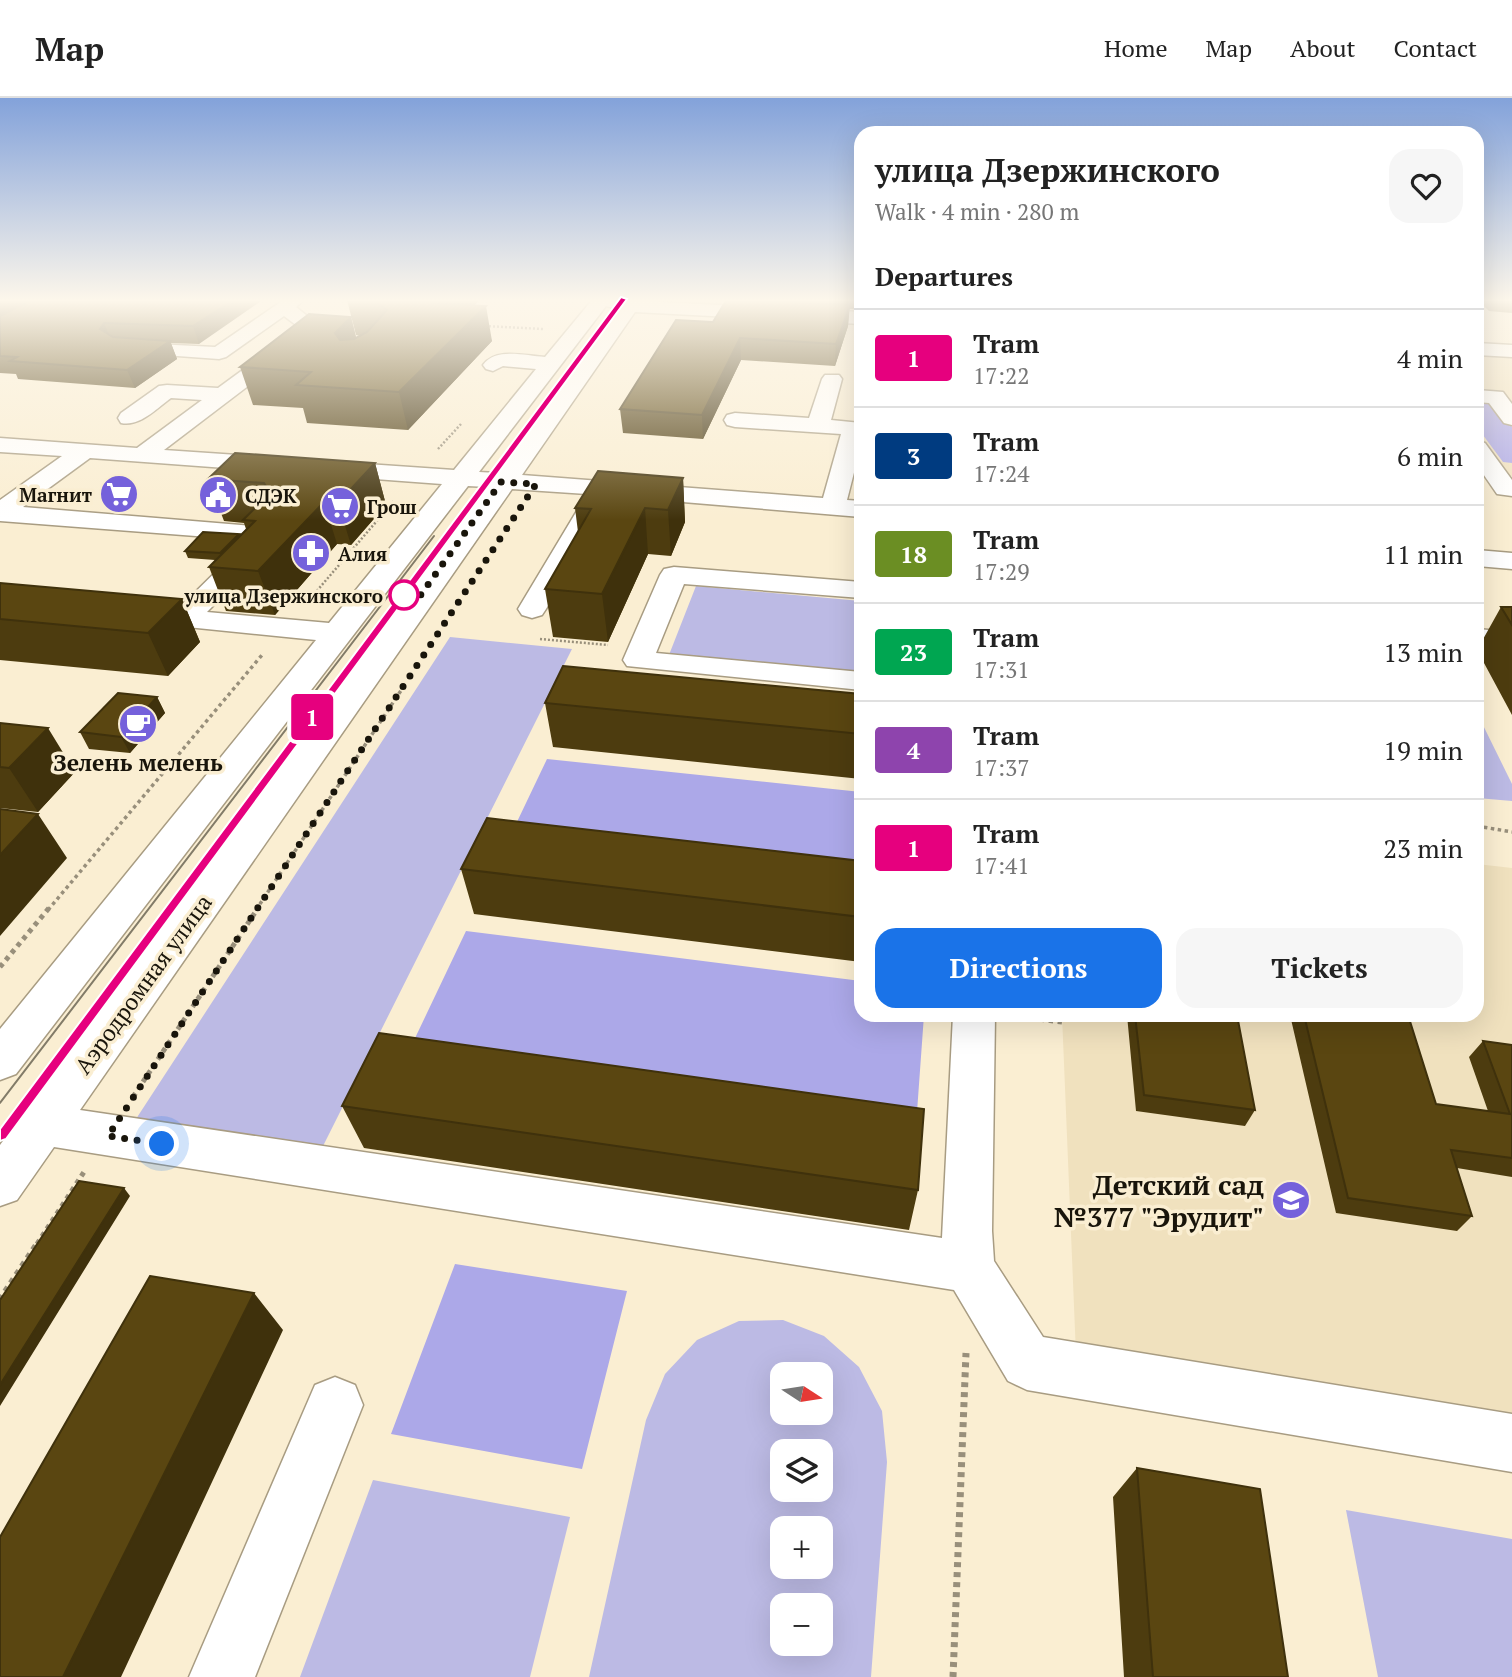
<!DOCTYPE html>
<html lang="en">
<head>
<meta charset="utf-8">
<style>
	:root { --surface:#fff; --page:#f6f6f6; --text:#222; --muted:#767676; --line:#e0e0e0; --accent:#1a73e8 }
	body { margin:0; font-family:"PT Serif",serif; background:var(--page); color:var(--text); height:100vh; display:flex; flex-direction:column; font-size:26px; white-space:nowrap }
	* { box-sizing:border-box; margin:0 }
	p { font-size:23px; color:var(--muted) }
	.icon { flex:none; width:38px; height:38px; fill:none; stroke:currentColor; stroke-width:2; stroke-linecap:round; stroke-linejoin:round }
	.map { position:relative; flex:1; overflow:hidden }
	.drawer { position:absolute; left:854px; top:28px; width:630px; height:896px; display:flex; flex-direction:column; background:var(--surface); border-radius:21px; box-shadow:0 7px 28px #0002 }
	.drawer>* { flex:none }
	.badge { padding:0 14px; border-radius:5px; font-size:24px; line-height:46px }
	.needle { width:46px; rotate:102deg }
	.buttons { position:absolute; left:770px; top:1264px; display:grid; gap:14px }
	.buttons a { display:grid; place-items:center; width:63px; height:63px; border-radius:14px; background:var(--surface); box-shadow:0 7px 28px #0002; font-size:35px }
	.you { position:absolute; width:35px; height:35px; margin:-18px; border:5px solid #fff; border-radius:50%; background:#1a73e8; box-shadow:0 0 0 10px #1a73e833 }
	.map>.badge { position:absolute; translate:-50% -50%; box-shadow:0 0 0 4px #fff }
	h2 { padding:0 21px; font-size:26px; line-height:63px }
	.round { display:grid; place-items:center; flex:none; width:74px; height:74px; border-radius:21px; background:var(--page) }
	.head { display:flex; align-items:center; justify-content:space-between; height:119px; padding:0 21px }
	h1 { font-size:33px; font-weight:700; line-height:52px }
	.cta { display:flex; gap:14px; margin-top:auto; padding:14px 21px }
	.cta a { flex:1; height:80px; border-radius:21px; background:var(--accent); color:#fff; font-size:28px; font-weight:700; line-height:80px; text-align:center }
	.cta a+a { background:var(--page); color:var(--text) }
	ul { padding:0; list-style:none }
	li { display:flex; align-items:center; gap:21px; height:98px; padding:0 21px; border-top:2px solid var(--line) }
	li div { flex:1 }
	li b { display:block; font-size:26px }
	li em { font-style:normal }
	li .badge { min-width:77px; font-weight:700; text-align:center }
	header { display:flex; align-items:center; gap:42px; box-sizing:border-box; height:98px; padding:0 35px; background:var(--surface); border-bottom:2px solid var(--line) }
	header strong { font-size:33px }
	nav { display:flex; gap:38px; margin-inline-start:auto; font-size:24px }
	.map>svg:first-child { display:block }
	.built { fill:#f0e1be }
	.green { fill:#bcbae4; fill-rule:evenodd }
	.forest { fill:#aca8e8 }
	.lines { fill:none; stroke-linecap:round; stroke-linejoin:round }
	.minor-casing { stroke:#a89c82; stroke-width:3 }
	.path-far3 { stroke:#988f7b; stroke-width:2.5; stroke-dasharray:2 2; stroke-linecap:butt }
	.path-far2 { stroke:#988f7b; stroke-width:3.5; stroke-dasharray:3.5 3.5; stroke-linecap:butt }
	.path-far1 { stroke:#988f7b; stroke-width:5; stroke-dasharray:4.5 4.5; stroke-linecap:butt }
	.path { stroke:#988f7b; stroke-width:7; stroke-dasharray:5 5; stroke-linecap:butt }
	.minor { fill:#fff; fill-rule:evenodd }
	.tram { stroke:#827b68; stroke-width:2 }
	.wall { fill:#4d3c0f }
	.shaded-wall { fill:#3f310c }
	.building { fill:#5a4611; stroke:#3f310c; stroke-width:2 }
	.line { fill:#e6007e; stroke:#fff; stroke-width:2 }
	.walk { stroke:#19150b; stroke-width:7; stroke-dasharray:0 12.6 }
	.stop-dot { fill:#fff; stroke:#e6007e; stroke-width:3.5 }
	.labels { text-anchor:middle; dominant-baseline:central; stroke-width:7; stroke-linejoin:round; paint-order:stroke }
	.far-poi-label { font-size:19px; font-weight:bold; fill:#19150b; stroke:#faeed2; text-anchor:start }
	.far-stop-label { font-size:19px; font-weight:bold; fill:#19150b; stroke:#faeed2; text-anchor:end }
	.poi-label { font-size:23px; font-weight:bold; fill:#19150b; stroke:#faeed2 }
	.street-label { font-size:23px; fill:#19150b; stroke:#faeed2 }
	.near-poi-label { font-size:28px; font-weight:bold; fill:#19150b; stroke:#faeed2; text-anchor:end }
</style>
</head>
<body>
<header>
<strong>Map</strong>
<nav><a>Home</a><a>Map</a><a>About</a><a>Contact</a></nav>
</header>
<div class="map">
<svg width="1512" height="1579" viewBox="0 0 1512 1579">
	<rect width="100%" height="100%" fill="#faeed2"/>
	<!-- built -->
	<path class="built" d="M1477,255L1512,257V378L1506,377L1477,337Z
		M1477,766L1512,770V1352L1077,1281L1062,917H1477Z"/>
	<!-- green -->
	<path class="green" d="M696,488L861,503V580L667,562Z
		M450,539L572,551L310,1074L121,1044Z
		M1477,615L1512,686V703L1477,700Z
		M783,1222L824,1238L859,1269L882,1313L887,1364L871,1579H589L646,1322L665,1276L697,1242L739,1223ZM782,1276H821V1314H782ZM782,1353H821V1391H782ZM782,1430H821V1468H782ZM782,1507H821V1545H782Z
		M373,1382L570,1419L530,1579H300Z
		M1346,1412L1512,1441V1579H1378Z"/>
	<!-- forest -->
	<path class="forest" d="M1477,301L1491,302L1512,329V365L1503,364L1477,329Z
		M547,661L861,694V793L504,751Z
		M466,833L861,883V917H924L916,1028L407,957Z
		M455,1166L627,1193L582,1371L391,1336Z"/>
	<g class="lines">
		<defs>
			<path id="minor" d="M285,201H305L296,209L322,230L319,234L164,352L454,372L536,271L503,268L493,273L486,271L483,267C496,249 525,258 545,259L593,201H644L642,203L861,214V226L635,214L522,377L823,400L841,336L735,329L727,327L724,322L727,317L735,315L809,320L822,281L825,277H839L842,281L831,322L861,325V347L847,402L861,403V419L611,398L546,511L542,517L532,520L522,517L518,511L587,396L512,391L80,1012L942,1140L953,917H995L992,1133L994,1163L1043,1239L1512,1316V1374L1027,1292L1008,1283L954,1192L54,1049L17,1102L0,1108V1047L487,389L468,388L16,976L0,982V931L316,542L128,523L123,517L128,511L138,508L177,512L248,442L0,423V402L62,358L0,354V340L137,350L202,302L171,300C157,310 140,329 121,325L118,320L121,315L159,288L167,287L218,290L300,230L284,218L226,259L219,261L122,254L112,248L115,244L215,249ZM606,208L618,211L497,375L479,374ZM90,360L442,386L329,525L207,514L278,442L282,436L278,430L23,409Z
				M1477,245L1512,247V259L1477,257Z
				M1477,292L1503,294L1512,306V327L1504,325L1489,305L1477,304Z
				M1477,343L1485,345L1512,382V398L1497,396L1477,367Z
				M1477,452L1512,455V471L1477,468Z
				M674,469L861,484V500L684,486L656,555L861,574V592L627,568L623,562L660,477L664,471Z
				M1477,531L1512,534V552L1477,549Z
				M335,1279L355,1287L363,1307L255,1579H189L315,1287Z"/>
		</defs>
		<!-- minor casing -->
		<use href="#minor" class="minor-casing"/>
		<!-- path-far3 -->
		<path class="path-far3" d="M485,228L543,231
			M438,351L461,326
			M309,502L394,403
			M540,541L608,547"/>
		<!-- path-far2 -->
		<path class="path-far2" d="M1477,728L1512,734
			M48,812L262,557
			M256,812L402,591"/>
		<!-- path-far1 -->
		<path class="path-far1" d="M0,869L49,810
			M1013,918L1062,924
			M133,999L258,810
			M37,1146L84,1074"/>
		<!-- path -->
		<path class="path" d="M0,1202L38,1145
			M953,1579L966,1255"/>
		<!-- minor -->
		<use href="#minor" class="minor"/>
		<!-- tram -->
		<path class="tram" d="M0,1005L434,438
			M0,1036L624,201"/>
	</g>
	<!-- wall -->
	<path class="wall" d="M0,201L28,204L212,201L199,246L171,245L177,261L135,290L18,281L16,276L0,275Z
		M349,201H481L474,207L492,243L408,332L307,325L303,310L253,307L240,269L351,219L356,240L361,238L356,237L347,202Z
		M736,201H857L854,211H849L848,228L835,268L741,262L703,341L623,335L620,311Z
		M1477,201H1512V215L1489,213Z
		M1477,341L1482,348L1477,359Z
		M375,365L386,407L351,447L337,446L275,517L226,513L209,469L215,462L188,460L185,453L240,438L246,431L244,425L224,423L208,381Z
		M683,380L685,424L671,458L648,456L608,544L553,539L545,491L578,434L575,410Z
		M0,485L182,501L200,544L168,578L0,562Z
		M1501,509H1512V617L1477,552Z
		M861,596V681L553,649L545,605Z
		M157,599L165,615L130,655L89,651L80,634Z
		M0,625L75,674L38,714L0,710Z
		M861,763V864L474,816L461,771Z
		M1127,917H1237L1255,1012L1245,1028L1136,1013Z
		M1290,917H1408L1436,1006L1488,1013L1469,959L1483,943L1512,947V1079L1457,1070L1472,1118L1457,1133L1336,1115Z
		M342,1008L918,1092L909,1132L364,1050Z
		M1137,1370L1288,1579H1124L1113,1399Z"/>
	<!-- shaded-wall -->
	<path class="shaded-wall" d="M0,201H26L28,205L0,220Z
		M235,201H264L199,246L193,228Z
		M438,201H481L440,240L433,205Z
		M850,207L848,228L835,268L836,246Z
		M486,208L492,243L408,332L399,294Z
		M351,219L360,255L344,272L335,235Z
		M104,225L111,242L100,231Z
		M740,240L741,262L703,341L702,317Z
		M170,243L177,261L135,290L127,272Z
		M375,365L386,407L351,447L338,405Z
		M683,380L685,424L671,458L668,412Z
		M324,404L337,446L275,517L258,473Z
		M645,410L648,456L608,544L602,496Z
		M239,436L242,444L223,463L220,455Z
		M182,501L200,544L168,578L148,535Z
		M157,599L165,615L130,655L121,639Z
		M48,630L75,674L38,714L9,670Z
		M38,716L67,760L0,838V757Z
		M124,1090L130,1098L0,1308V1287Z
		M254,1195L283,1232L121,1579H63Z"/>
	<!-- building -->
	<path class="building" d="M33,201H235L193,228L104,225L100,231L113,239L170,243L127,272L10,263L17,259L0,258V218Z
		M349,201H438L433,205L486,208L399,294L296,287L311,274L240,269L309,216L351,219L335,235L340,242L354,241L367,234L387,212L375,204L347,202Z
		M727,201L850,207L836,246L740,240L702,317L620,311L676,222L713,224Z
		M1477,341L1482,348H1477Z
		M235,355L375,365L338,405L324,404L258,473L209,469L255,423L243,422L270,395L264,385L208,381Z
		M598,373L683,380L668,412L645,410L602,496L545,491L591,411L575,410Z
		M203,434L239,436L220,455L185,453Z
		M0,485L182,501L148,535L0,521Z
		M1501,509H1512V527Z
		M563,568L861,596V636L545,605Z
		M118,595L157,599L121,639L80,634Z
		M0,625L48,630L9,670L0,669Z
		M0,711L38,716L0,757Z
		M487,720L861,763V819L461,771Z
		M1135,917H1237L1255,1012L1144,997Z
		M1304,917H1408L1436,1006L1510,1016L1483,943L1512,947V1060L1451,1052L1472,1118L1348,1100Z
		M379,935L924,1011L918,1092L342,1008Z
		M79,1083L124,1090L0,1287V1202Z
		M150,1178L254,1195L63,1579H0V1439Z
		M1137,1370L1260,1391L1288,1579H1153Z"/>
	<!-- sky -->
	<linearGradient id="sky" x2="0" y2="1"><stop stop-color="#83a2da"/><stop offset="0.48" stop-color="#fdf7eb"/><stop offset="1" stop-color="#fdf7eb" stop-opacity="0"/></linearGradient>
	<rect width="1512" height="422" fill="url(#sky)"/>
	<!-- line -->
	<path class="line" d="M621,199L627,201L6,1041L0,1043V1031Z"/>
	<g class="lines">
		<!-- walk -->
		<path class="walk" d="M162,1046L108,1038L536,386L501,384L420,498L404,497"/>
	</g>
	<!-- icons -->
	<defs>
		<symbol id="supermarket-disc" viewBox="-11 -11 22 22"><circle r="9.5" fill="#7561db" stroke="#faeed2"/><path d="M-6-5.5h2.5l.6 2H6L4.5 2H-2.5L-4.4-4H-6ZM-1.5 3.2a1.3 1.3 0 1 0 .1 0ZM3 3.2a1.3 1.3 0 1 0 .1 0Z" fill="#fff"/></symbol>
		<symbol id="civic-disc" viewBox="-11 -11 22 22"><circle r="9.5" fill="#7561db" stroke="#faeed2"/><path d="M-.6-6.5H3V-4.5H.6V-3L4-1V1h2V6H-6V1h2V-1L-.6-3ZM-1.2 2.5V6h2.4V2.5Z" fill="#fff"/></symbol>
		<symbol id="pharmacy-disc" viewBox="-11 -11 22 22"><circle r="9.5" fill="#7561db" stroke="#faeed2"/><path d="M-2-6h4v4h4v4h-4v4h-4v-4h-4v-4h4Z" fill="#fff"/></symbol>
		<symbol id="cafe-disc" viewBox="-11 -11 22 22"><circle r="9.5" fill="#7561db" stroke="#faeed2"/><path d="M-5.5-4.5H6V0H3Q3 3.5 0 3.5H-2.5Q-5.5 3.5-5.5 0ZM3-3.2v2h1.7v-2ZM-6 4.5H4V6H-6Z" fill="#fff"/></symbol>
		<symbol id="school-disc" viewBox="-11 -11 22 22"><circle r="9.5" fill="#7561db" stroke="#faeed2"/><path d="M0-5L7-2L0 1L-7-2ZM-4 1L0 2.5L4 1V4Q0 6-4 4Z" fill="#fff"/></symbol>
	</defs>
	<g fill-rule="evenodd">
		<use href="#supermarket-disc" x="97" y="374" width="44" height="44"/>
		<use href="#civic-disc" x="196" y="375" width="44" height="44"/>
		<use href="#supermarket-disc" x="318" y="386" width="44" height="44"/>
		<use href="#pharmacy-disc" x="289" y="433" width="44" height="44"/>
		<use href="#cafe-disc" x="116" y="604" width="44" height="44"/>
		<use href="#school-disc" x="1269" y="1080" width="44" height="44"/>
	</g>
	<!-- markers -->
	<circle class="stop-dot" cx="404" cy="497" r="14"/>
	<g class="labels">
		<!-- far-poi labels -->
		<g class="far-poi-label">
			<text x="92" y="396" text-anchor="end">Магнит</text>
			<text x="245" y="397">СДЭК</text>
			<text x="367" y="408">Грош</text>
			<text x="338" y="455">Алия</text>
		</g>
		<!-- far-stop labels -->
		<g class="far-stop-label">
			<text x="383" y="497">улица Дзержинского</text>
		</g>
		<!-- poi labels -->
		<g class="poi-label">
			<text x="138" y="664">Зелень мелень</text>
		</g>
		<!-- street labels -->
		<g class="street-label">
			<text transform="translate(143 886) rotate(-54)">Аэродромная улица</text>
		</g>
		<!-- near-poi labels -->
		<g class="near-poi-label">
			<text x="1264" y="1086">Детский сад<tspan x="1264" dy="32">№377 "Эрудит"</tspan></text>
		</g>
	</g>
</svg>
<div class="buttons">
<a><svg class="needle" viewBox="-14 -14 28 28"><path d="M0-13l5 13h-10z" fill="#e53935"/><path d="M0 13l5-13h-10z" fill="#767676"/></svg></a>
<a><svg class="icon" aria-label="layers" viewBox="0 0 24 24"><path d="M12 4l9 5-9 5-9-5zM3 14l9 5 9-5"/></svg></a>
<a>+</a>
<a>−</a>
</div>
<div class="you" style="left:162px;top:1046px"></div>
<b class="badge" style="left:312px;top:619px;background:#e6007e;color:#fff">1</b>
<section class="drawer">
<div class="head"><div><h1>улица Дзержинского</h1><p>Walk · 4 min · 280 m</p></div><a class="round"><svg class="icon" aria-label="heart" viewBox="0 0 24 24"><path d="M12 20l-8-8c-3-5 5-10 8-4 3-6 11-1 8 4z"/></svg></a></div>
<h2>Departures</h2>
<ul>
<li><span class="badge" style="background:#e6007e;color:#fff">1</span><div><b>Tram</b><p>17:22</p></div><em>4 min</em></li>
<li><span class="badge" style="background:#003b80;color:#fff">3</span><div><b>Tram</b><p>17:24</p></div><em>6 min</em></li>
<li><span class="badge" style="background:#6b8e23;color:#fff">18</span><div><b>Tram</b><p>17:29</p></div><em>11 min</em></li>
<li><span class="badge" style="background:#00a651;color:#fff">23</span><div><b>Tram</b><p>17:31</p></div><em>13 min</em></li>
<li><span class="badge" style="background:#8e44ad;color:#fff">4</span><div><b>Tram</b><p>17:37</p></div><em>19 min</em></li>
<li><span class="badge" style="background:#e6007e;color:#fff">1</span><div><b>Tram</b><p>17:41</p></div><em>23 min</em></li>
</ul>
<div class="cta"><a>Directions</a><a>Tickets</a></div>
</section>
</div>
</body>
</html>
